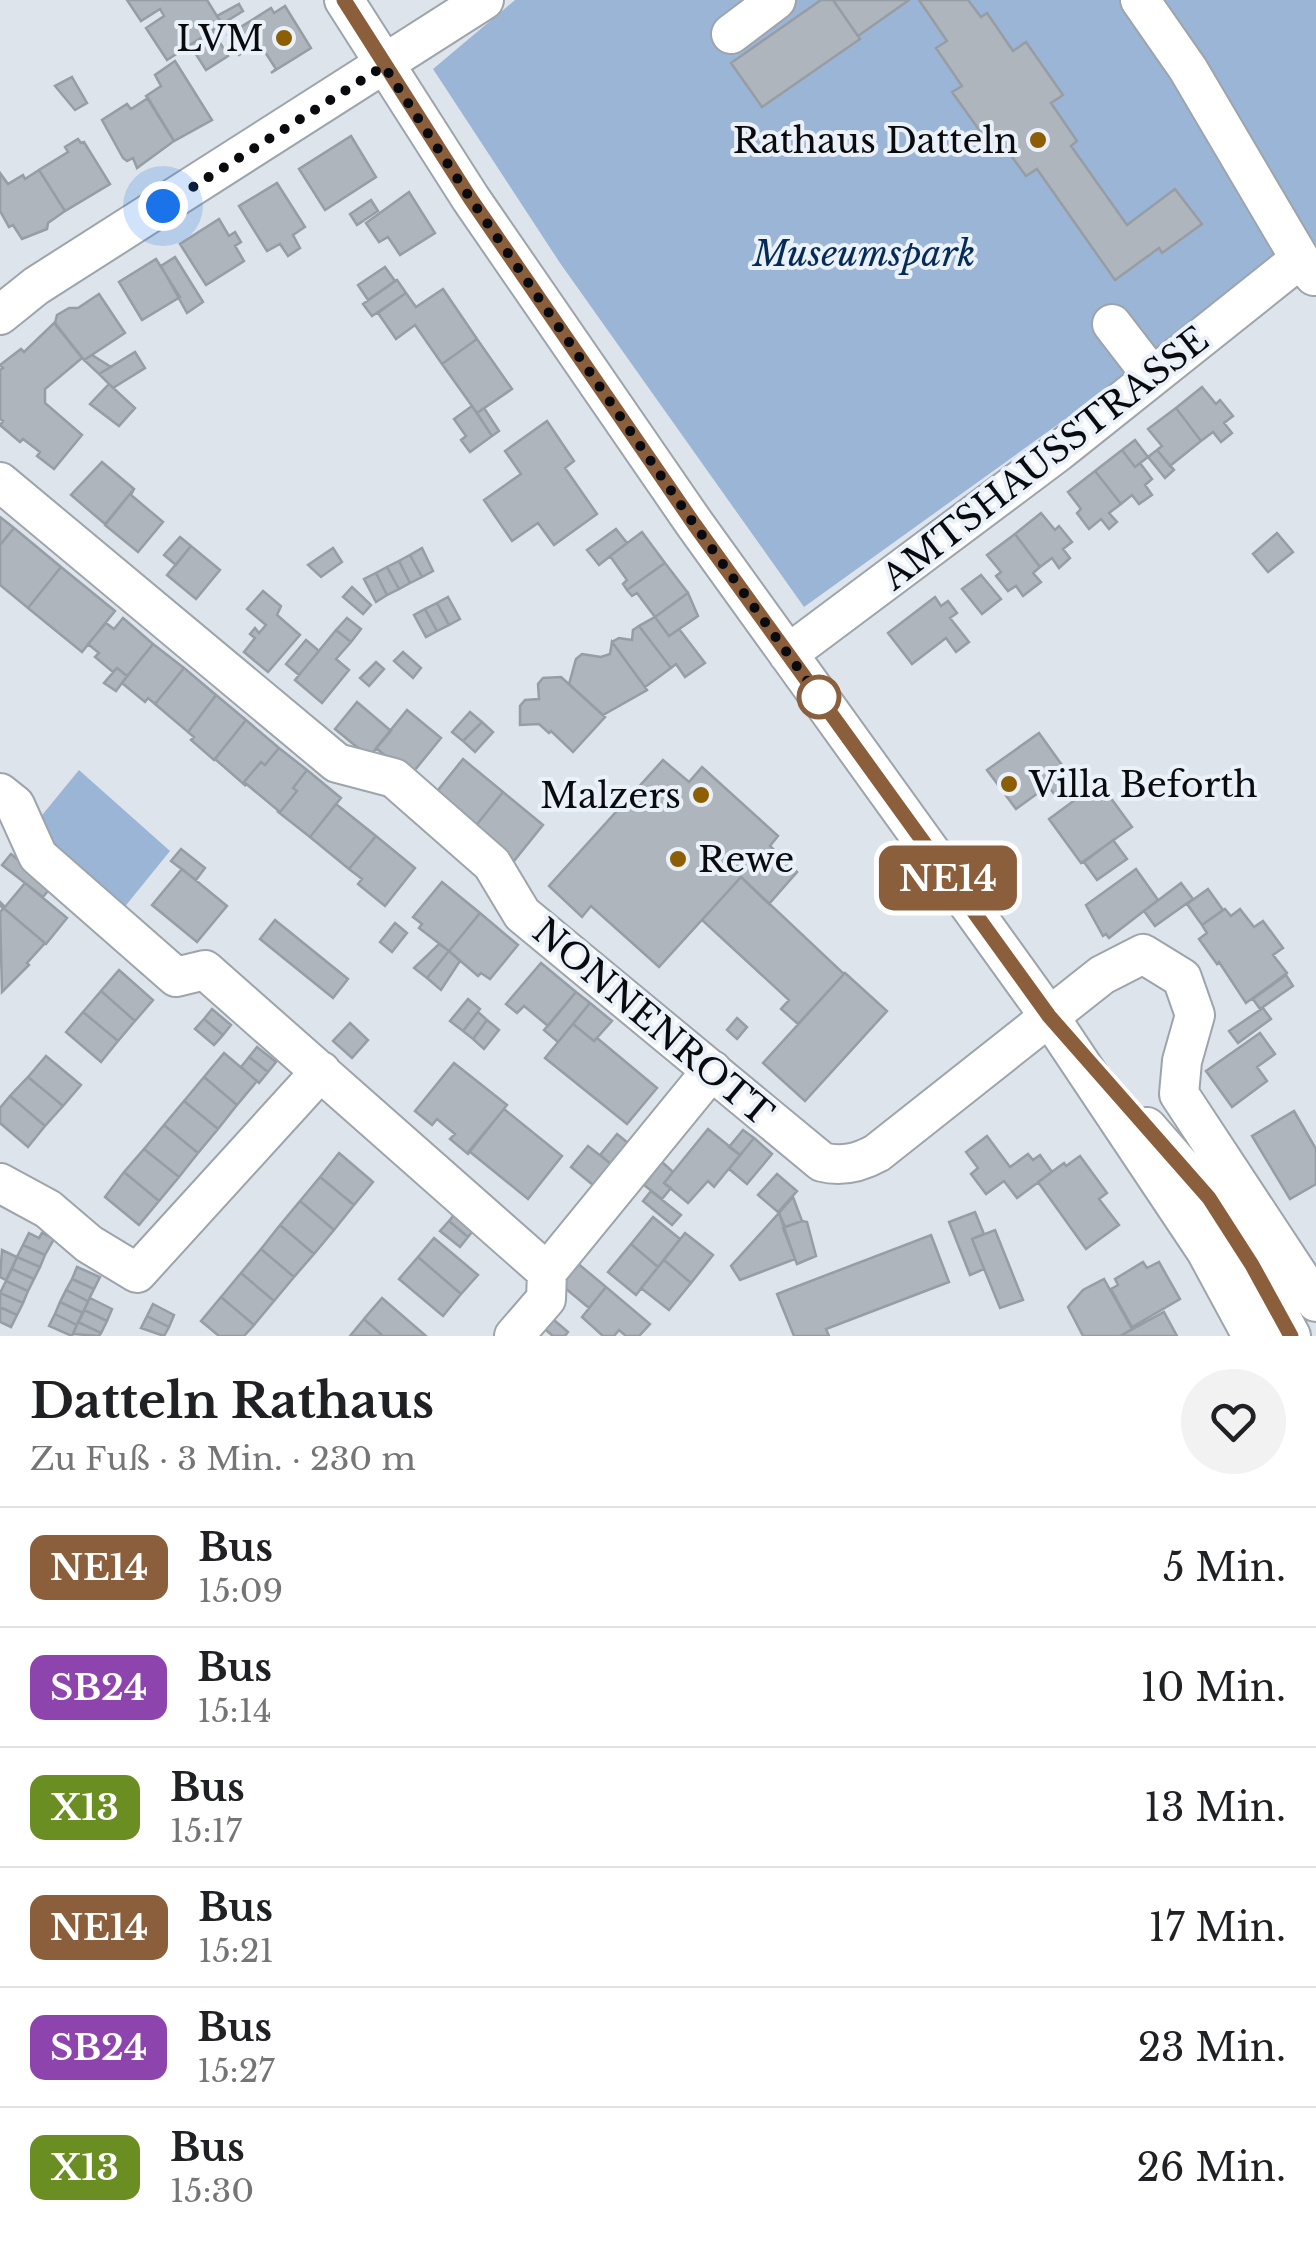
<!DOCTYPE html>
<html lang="de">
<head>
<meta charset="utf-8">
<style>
	:root { --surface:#fff; --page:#f2f2f2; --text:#202124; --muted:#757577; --line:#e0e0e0 }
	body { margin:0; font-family:"Libre Baskerville",serif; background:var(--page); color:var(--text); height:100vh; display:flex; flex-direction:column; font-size:38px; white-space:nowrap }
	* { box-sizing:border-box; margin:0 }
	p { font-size:32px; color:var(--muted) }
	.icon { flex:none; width:55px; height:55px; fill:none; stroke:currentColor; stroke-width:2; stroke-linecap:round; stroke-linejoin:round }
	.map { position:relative; height:1336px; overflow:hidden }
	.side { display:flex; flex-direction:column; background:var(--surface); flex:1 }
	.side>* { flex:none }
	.badge { padding:0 20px; border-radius:15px; font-size:35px; line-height:65px }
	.you { position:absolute; width:50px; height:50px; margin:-25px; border:8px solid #fff; border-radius:50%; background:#1a73e8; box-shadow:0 0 0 15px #1a73e833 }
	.map>.badge { position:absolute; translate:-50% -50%; box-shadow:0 0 0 5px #fff }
	.round { display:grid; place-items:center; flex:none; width:105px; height:105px; border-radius:52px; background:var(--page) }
	.headline { display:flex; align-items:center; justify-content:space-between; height:170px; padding:0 30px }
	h1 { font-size:48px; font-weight:700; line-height:75px }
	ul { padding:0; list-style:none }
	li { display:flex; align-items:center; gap:30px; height:120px; padding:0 30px; border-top:2px solid var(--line) }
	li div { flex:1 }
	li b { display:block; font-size:38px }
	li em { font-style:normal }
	li .badge { min-width:110px; font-weight:700; text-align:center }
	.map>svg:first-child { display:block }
	.green { fill:#9bb5d6 }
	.building { fill:#aeb5bc; stroke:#979da5; stroke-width:2.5 }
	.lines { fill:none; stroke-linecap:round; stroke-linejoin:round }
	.minor-casing { stroke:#9ea4ab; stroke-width:42 }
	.minor { stroke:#fff; stroke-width:38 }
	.line-casing { stroke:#fff; stroke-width:22 }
	.line { stroke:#8b5e3c; stroke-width:15 }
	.walk { stroke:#090b0e; stroke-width:10; stroke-dasharray:0 18 }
	.poi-dot { fill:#8c5e05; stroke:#ebf1f9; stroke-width:4 }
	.stop-dot { fill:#fff; stroke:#8b5e3c; stroke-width:5 }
	.labels { text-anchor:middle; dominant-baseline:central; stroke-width:8; stroke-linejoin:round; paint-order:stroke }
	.poi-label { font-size:35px; fill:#090b0e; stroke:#ebf1f9; text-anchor:end }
	.park-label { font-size:35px; font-style:italic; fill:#052c59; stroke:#ebf1f9 }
	.street-label { font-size:35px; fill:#090b0e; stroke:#ebf1f9 }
</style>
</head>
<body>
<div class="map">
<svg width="1316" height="1336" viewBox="0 0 1316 1336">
	<rect width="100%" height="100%" fill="#dee4ec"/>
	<!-- green -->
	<path class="green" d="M515,0H1121L1132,10L1288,259L804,607L560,263L433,69Z
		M1157,0H1316V245L1246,144Z
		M79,770L170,851L123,909L48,849L34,825Z"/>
	<!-- building -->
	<path class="building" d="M127,0H207L222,24L167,60L146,28L164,16L160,9L141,21Z
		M821,0H833L860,39L762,107L731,63Z
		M833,0H909L858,36Z
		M919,0H968L981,17L987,13L1013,51L1026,42L1063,95L1051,103L1077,141L1071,146L1127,225L1175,189L1202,224L1162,253L1159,248L1115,280L1037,169L1026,176L999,139L990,145L952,92L962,86L936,48L947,41Z
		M239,4L243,11L222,24L217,16Z
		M285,6L311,48L271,73L276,69L258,41L239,55L228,35L271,8L274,13Z
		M213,31L228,56L206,70L190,45Z
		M175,61L212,120L174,141L146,96L161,86L155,75Z
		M72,77L87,103L75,110L55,86Z
		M148,98L174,141L137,168L133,158L127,161L123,158L102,120L127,104L131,109Z
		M351,136L376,177L325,210L299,169Z
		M78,139L81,143L84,142L110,184L65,211L39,170L68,152L65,147Z
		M39,170L65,211L48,223L47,229L22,239L13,225L9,227L0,211V173L8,184L23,175L25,179Z
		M277,183L305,227L293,235L300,248L288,256L280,244L267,251L239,206Z
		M409,192L435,233L400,255L388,237L379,242L366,223Z
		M371,200L378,211L357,225L350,214Z
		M219,219L229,236L235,232L241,242L235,246L244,261L206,285L180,244Z
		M175,257L203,302L187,313L161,266Z
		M156,259L180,297L142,320L119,282Z
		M385,267L395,281L368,300L358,285Z
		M397,280L406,293L372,316L363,304Z
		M443,289L477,339L442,364L415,325L396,339L378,313L406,293L416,307Z
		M99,294L125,333L84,360L55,323L57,315L69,308H78Z
		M54,323L82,358L45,389V403L82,435L54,469L37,456L40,452L23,439L20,442L0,425L3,421L0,419V370L3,368L0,365L21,349L24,352Z
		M477,339L512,389L477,413L442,364Z
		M135,352L145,368L113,388L99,374Z
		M92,355L111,367L99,374L84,360Z
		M109,384L135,408L119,426L90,404Z
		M1202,387L1216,404L1220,400L1233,416L1224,423L1232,433L1221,442L1213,432L1201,441L1176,408Z
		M472,406L492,436L470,452L461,440L466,436L454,419Z
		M484,408L499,431L492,436L477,413Z
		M1176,408L1201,441L1170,466L1157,450L1162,446L1148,429Z
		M547,421L574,461L565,468L597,514L554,545L538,523L512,541L484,500L521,474L505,451Z
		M1135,440L1148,457L1135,467L1122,450Z
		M1122,450L1135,467L1140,463L1152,479L1145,485L1152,495L1139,504L1132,495L1121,504L1095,471Z
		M1157,450L1174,470L1165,478L1148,457Z
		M102,462L134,489L105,524L71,495Z
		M1095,471L1121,504L1109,513L1117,522L1109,529L1101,519L1089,529L1077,513L1081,509L1068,492Z
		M134,489L131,495L163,522L138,552L105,525Z
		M1041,513L1055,530L1059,526L1072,542L1063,549L1070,558L1059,568L1052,558L1040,567L1015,534Z
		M0,517L14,528L0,545Z
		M14,528L61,567L28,608L0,585V545Z
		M616,529L627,543L599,565L587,550Z
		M642,532L665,563L627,590L623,584L627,580L610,556Z
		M1277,533L1293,552L1268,572L1253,554Z
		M1015,534L1040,567L1033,573L1041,582L1023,596L1016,586L1008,591L996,576L1001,572L987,555Z
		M180,537L191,546L176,565L164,555Z
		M191,546L220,570L196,599L167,575Z
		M333,548L342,562L321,577L308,565Z
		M422,548L433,571L422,577L410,555Z
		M410,555L422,577L410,583L399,561Z
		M399,561L410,583L399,589L387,567Z
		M665,563L688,593L655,617L637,593L632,596L627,590Z
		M61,567L115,611L82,652L28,608Z
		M387,567L399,589L387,595L376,573Z
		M376,573L387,595L376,602L364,579Z
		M981,575L1001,599L982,614L962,589Z
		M352,587L371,605L363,614L343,597Z
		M263,591L281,606L277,615L300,635L268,672L244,652L255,638L250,634L255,628L259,633L266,625L247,609Z
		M688,593L698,616L669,636L655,617Z
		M448,597L460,619L449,625L437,603Z
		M935,597L941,606L948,601L957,613L950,618L969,642L956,652L946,638L912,664L888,633Z
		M437,603L449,625L437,631L425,609Z
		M425,609L437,631L426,637L414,615Z
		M655,617L669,636L679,629L705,663L685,677L676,664L671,668L639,626Z
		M123,618L153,644L127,676L117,668L113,672L95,657L99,653L88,644L106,623L114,629Z
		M347,618L361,629L351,642L336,630Z
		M639,626L671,668L645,687L612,642L619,638L632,640L633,630Z
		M336,630L351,642L336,659L349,670L322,703L295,680Z
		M306,640L319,651L299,675L286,664Z
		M612,642L647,690L603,715L569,684L576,659L582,654L601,657L610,654Z
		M153,644L184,668L155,704L148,698L145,702L122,683Z
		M403,652L421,668L413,678L394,661Z
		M376,662L384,669L369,686L360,678Z
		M117,668L127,676L116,691L104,683Z
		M184,668L216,695L188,732L155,704Z
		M561,677L605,717L573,752L551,731L549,733L539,724L520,725V706L525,700L539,699L538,684L543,678Z
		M216,695L246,720L214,760L191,740L194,737L188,732Z
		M357,702L391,731L369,757L335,729Z
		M407,710L441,738L410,776L376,748Z
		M470,712L482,722L463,741L452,732Z
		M246,720L279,748L265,765L261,762L244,782L246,786L215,759Z
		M482,722L493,732L475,752L463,741Z
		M1039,733L1067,772L1016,809L987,770Z
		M279,748L307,770L293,788L297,791L280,812L244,782L261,762L265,765Z
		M463,759L503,792L474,828L434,795Z
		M663,760L689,782L702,767L778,836L770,846L797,872L769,904L741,877L659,967L591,906L582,917L549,886Z
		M307,770L341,798L310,837L277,811L280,812L297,791L293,788Z
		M1070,770L1076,780L1055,795L1048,786Z
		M1094,786L1105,800L1110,797L1132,827L1081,863L1049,819Z
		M503,792L543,825L514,861L474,828Z
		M336,804L376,836L349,869L310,837Z
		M376,836L415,868L385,906L358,884L362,879L349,869Z
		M1113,840L1127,859L1097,880L1084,862Z
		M181,849L205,868L196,880L171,861Z
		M11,854L51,887L43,897L2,865Z
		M182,869L227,906L197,942L152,905Z
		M1136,869L1158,900L1109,938L1106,934L1103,936L1086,905Z
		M741,877L844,974L798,1024L781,1009L789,1000L702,920Z
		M442,882L480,913L449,951L419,928L422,924L413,917Z
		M25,883L67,918L46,944L0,905V902L5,907Z
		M1181,883L1193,899L1155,926L1144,911Z
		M1208,889L1223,910L1202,925L1187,904Z
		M0,905L45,943L27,963L29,965L2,992L0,912L3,909Z
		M1225,909L1231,916L1240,909L1254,927L1263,921L1283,948L1273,955L1287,973L1246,1003L1219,962L1217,964L1199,939L1207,933L1202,925Z
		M480,913L518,945L490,979L481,973L478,976L449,951Z
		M275,920L348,979L333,998L260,939Z
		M395,923L407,933L392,952L380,942Z
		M439,944L449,951L427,978L414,968Z
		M449,951L460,961L441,990L427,978Z
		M541,963L576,992L548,1026L524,1006L517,1013L506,1004Z
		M119,970L153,1000L135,1021L101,991Z
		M845,973L887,1011L805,1101L763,1063Z
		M1286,975L1293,986L1260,1009L1253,999Z
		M101,991L135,1021L118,1041L83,1012Z
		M576,992L590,1003L558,1042L544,1030Z
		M468,999L480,1009L463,1031L450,1021Z
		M590,1003L612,1021L594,1041L573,1024Z
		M1263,1008L1271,1019L1238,1043L1229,1031Z
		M212,1009L231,1025L223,1035L204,1019Z
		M83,1012L118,1041L101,1062L66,1032Z
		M478,1012L487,1020L473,1039L463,1031Z
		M737,1018L747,1027L737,1039L727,1030Z
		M204,1019L223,1035L214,1045L195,1029Z
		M487,1020L499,1030L484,1049L473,1039Z
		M350,1023L368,1040L352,1058L333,1041Z
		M573,1024L594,1041L597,1038L657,1088L627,1124L545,1058Z
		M1260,1033L1275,1054L1257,1067L1267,1081L1232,1107L1206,1071Z
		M257,1047L276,1062L268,1072L249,1057Z
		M224,1053L257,1081L237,1105L204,1077Z
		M46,1056L81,1085L63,1106L28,1077Z
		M249,1057L268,1072L259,1083L241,1067Z
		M454,1063L507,1105L468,1154L450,1139L455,1134L437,1119L432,1125L415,1111Z
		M28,1077L63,1106L45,1126L10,1096Z
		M204,1077L237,1105L218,1129L184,1101Z
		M10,1096L45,1126L28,1147L0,1123V1108Z
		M184,1101L218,1129L198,1153L164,1125Z
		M504,1109L562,1156L528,1199L469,1151Z
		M1294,1111L1316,1149V1184L1290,1199L1252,1136Z
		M164,1125L198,1153L179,1177L144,1149Z
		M708,1129L740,1155L714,1187L708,1181L688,1203L664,1183Z
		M743,1130L754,1138L740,1155L729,1147Z
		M617,1134L628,1143L611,1164L600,1155Z
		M987,1136L1010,1167L1028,1154L1033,1160L1040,1155L1052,1172L1017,1198L1004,1181L986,1194L971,1174L978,1168L966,1152Z
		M754,1138L772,1154L747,1184L729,1169Z
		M588,1146L611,1164L593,1185L571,1167Z
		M144,1149L179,1177L159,1201L124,1172Z
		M339,1153L373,1182L354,1205L320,1177Z
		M1080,1156L1107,1193L1099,1199L1119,1225L1086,1249L1038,1182L1064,1163L1066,1166Z
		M662,1162L673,1172L664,1183L671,1188L662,1199L644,1185Z
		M124,1172L159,1201L139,1225L105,1197Z
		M777,1174L797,1191L778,1212L758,1195Z
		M320,1177L354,1205L334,1230L300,1201Z
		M651,1191L681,1215L672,1225L643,1201Z
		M793,1197L802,1221L785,1227L779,1213Z
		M300,1201L334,1230L314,1254L280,1225Z
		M457,1211L476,1227L468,1237L449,1221Z
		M975,1212L984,1234L972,1239L984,1269L970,1275L949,1222Z
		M779,1213L795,1259L740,1280L731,1266Z
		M653,1217L680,1239L658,1267L631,1244Z
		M449,1221L468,1237L460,1247L440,1231Z
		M802,1221L807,1222L816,1256L797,1264L783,1228Z
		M280,1225L314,1254L294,1277L261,1249Z
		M995,1230L1023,1300L1000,1308L972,1239Z
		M29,1233L39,1238L42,1233L54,1239L45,1255L23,1245Z
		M685,1233L713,1255L691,1283L664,1260Z
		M931,1235L949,1282L826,1329L829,1336H794L777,1294Z
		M434,1238L478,1275L461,1294L418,1257Z
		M631,1244L658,1267L636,1295L608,1272Z
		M23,1245L45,1255L40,1267L17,1257Z
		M261,1249L294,1277L274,1301L241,1273Z
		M2,1250L17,1257L6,1280L0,1277Z
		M17,1257L40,1267L34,1279L12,1269Z
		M418,1257L461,1294L443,1316L399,1279Z
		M664,1260L691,1283L669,1310L641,1288Z
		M576,1262L606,1287L589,1308L559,1283Z
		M1143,1262L1147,1268L1159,1262L1180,1299L1132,1327L1111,1289L1118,1285L1115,1279Z
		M77,1267L100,1277L94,1289L72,1279Z
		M12,1269L34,1279L28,1291L6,1281Z
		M241,1273L274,1301L254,1325L221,1297Z
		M72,1279L94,1289L88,1301L66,1290Z
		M1104,1279L1132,1329L1120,1336H1083L1068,1307L1083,1290Z
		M6,1281L28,1291L23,1303L0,1293Z
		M606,1287L650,1324L639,1336H626L619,1330L614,1336H603L582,1317Z
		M66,1290L88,1301L83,1313L60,1302Z
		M0,1293L23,1303L17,1315L0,1307Z
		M221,1297L254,1325L244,1336H219L201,1321Z
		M90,1298L112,1309L107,1321L84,1310Z
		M382,1298L426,1336H383L364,1319Z
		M60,1302L83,1313L77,1325L55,1314Z
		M153,1304L174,1315L169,1327L147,1316Z
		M0,1307L17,1315L11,1327L0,1322Z
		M84,1310L107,1321L101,1333L78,1322Z
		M1164,1312L1177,1336H1120Z
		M55,1314L77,1325L72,1336L49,1326Z
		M548,1315L568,1332L565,1336H553L540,1325Z
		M147,1316L169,1327L164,1336L141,1328Z
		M364,1319L383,1336H350Z
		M78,1322L101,1333L99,1336L73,1334Z"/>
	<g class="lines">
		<defs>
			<path id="minor" d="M344,0L471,199L694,523L1049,1016L1206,1251L1252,1336
				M1140,0L1188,69L1300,259L1314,276
				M731,34L776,0
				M0,315L36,286L484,0
				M1112,324L1152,376
				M0,482L337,763L394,778L492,864L522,914L822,1162C842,1167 859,1163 877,1153L1102,975L1143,954L1182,978L1195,1015L1182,1061L1179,1094L1316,1302
				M788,654L1058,452L1300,259
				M0,793L15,805L38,856L176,977L205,970L547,1272L712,1070
				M1147,1127L1209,1198L1253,1265L1291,1336
				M0,1183L48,1209L89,1244L137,1273L321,1071
				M514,1336L546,1299L547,1272"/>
		</defs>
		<!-- minor casing -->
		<use href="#minor" class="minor-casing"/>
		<!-- minor -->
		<use href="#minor" class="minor"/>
	</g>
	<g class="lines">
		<defs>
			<path id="line" d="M344,0L470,198L694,524L1049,1016L1209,1198L1252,1265L1291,1336"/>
		</defs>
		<!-- line casing -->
		<use href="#line" class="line-casing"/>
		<!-- line -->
		<use href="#line" class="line"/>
		<!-- walk -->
		<path class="walk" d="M163,206L384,66L470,198L694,524L819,697"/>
	</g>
	<!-- markers -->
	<g class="poi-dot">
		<circle cx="284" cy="38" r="10"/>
		<circle cx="1038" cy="140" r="10"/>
		<circle cx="1009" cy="784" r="10"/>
		<circle cx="701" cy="795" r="10"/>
		<circle cx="678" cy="859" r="10"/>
	</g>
	<circle class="stop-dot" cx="819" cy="697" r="20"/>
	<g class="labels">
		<!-- poi labels -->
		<g class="poi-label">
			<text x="264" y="38">LVM</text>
			<text x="1018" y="140">Rathaus Datteln</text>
			<text x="1029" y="784" text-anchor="start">Villa Beforth</text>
			<text x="681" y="795">Malzers</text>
			<text x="698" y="859" text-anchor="start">Rewe</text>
		</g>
		<!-- park labels -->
		<g class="park-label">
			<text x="864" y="253">Museumspark</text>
		</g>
		<!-- street labels -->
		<g class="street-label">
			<text transform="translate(1045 458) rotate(-38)">AMTSHAUSSTRASSE</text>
			<text transform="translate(653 1022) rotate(40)">NONNENROTT</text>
		</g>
	</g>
</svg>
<div class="you" style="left:163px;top:206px"></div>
<b class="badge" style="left:948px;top:878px;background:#8b5e3c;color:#fff">NE14</b>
</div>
<section class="side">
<div class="headline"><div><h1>Datteln Rathaus</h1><p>Zu Fuß · 3 Min. · 230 m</p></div><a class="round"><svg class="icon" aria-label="heart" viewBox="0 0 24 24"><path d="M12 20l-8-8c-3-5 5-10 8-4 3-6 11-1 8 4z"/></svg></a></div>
<ul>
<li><span class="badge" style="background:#8b5e3c;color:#fff">NE14</span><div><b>Bus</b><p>15:09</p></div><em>5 Min.</em></li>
<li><span class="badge" style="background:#8e44ad;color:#fff">SB24</span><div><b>Bus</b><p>15:14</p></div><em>10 Min.</em></li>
<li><span class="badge" style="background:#6b8e23;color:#fff">X13</span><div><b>Bus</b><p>15:17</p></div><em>13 Min.</em></li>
<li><span class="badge" style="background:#8b5e3c;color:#fff">NE14</span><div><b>Bus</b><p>15:21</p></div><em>17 Min.</em></li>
<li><span class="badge" style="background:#8e44ad;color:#fff">SB24</span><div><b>Bus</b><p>15:27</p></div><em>23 Min.</em></li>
<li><span class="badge" style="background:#6b8e23;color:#fff">X13</span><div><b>Bus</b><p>15:30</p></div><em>26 Min.</em></li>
</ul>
</section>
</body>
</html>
